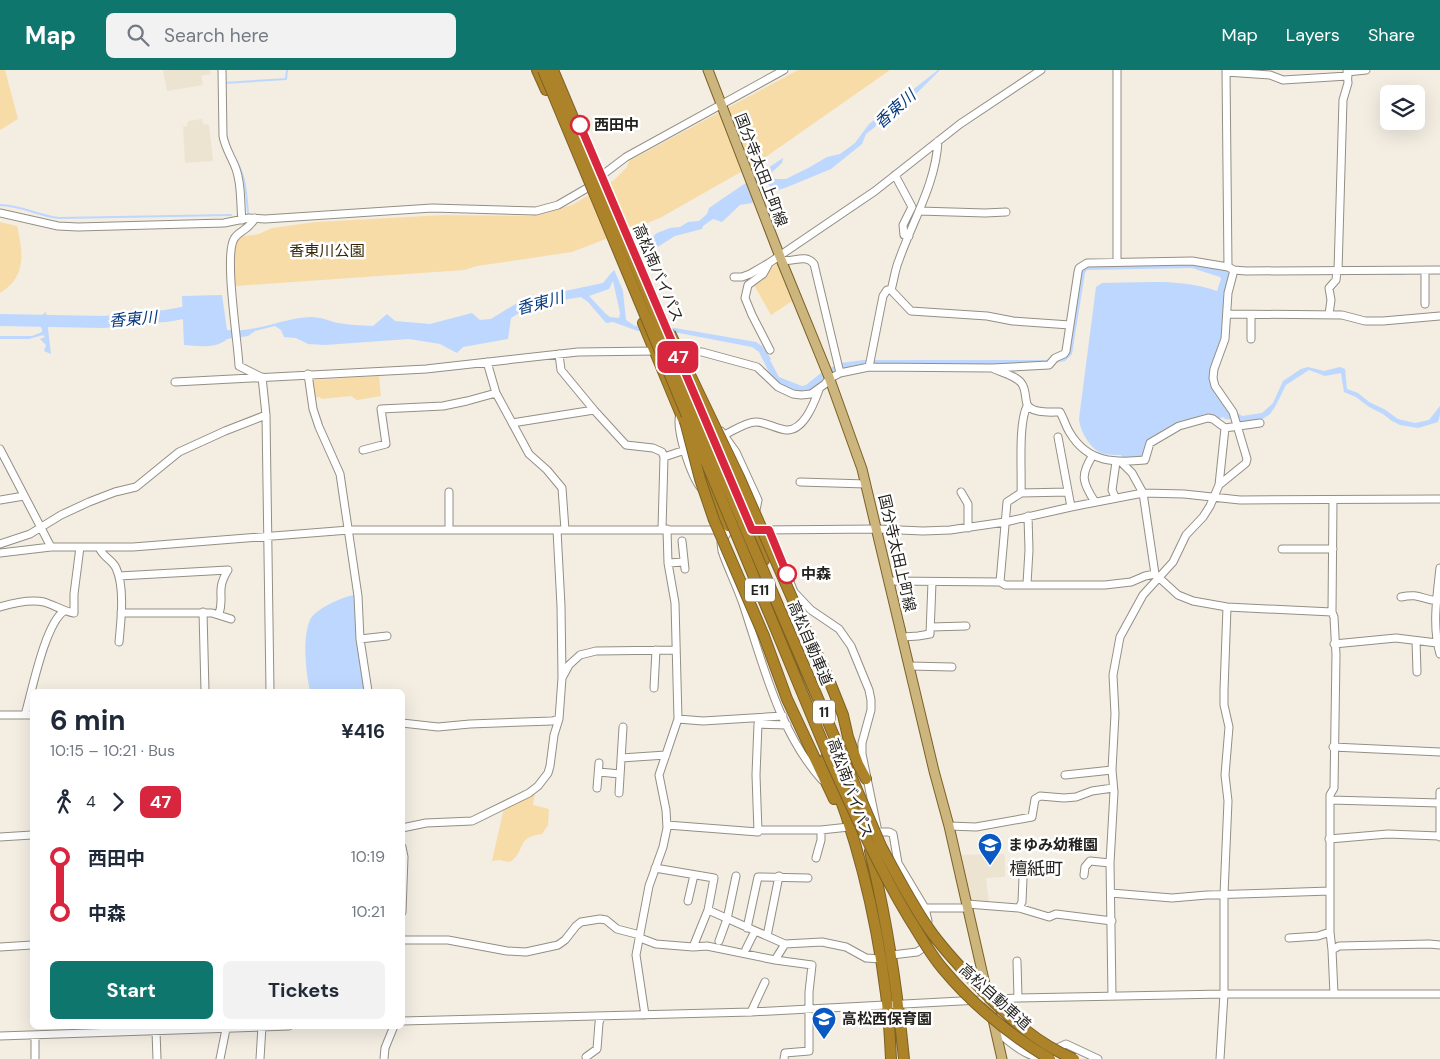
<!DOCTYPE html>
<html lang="en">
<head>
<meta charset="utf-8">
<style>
	:root { --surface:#fff; --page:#f2f2f3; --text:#1f2937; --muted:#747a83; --accent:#0f766e }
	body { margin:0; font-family:"DM Sans","Noto Sans JP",sans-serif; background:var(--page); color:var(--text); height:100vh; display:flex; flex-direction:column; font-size:19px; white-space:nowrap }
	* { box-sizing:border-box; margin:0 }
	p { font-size:16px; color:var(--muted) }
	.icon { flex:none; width:28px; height:28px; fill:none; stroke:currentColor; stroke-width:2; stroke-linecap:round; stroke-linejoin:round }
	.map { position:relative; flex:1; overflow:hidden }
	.side { position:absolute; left:30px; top:619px; width:375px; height:340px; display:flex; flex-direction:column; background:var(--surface); border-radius:8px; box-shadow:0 5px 20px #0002 }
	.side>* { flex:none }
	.badge { padding:0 10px; border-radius:8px; font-size:18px; line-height:32px }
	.controls { position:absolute; left:1380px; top:15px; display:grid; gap:10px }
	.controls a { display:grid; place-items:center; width:45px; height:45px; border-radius:8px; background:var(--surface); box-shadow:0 5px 20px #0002; font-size:25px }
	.map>.badge { position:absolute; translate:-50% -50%; box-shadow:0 0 0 2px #fff }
	.legs { display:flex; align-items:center; gap:8px; height:55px; padding:0 20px; font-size:16px }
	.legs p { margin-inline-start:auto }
	.overview { display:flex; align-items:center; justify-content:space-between; height:85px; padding:0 20px }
	h1 { font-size:28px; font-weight:700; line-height:38px }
	.cta { display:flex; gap:10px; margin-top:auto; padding:10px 20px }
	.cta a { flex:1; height:58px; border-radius:8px; background:var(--accent); color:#fff; font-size:20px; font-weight:700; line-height:58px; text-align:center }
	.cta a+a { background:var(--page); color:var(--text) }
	ul { padding:0 20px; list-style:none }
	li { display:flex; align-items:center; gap:18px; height:55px; font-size:19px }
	li i { display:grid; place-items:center; width:8px; height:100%; margin:0 6px; background:currentColor }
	li i::after { content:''; width:12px; height:12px; margin:-6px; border:4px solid; border-radius:50%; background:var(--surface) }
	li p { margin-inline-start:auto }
	li:first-child i { background:linear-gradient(#0000 50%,currentColor 0) }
	li:last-child i { background:linear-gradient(currentColor 50%,#0000 0) }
	header { display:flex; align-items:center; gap:30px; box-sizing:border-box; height:70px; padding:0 25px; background:var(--accent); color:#fff }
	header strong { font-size:24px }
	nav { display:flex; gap:28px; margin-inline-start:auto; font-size:18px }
	.search { width:350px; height:45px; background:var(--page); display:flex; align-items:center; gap:12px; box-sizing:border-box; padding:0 18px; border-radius:8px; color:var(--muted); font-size:19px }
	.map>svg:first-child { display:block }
	.built { fill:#ede3d1 }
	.green { fill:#f7dca8 }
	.water { fill:#bed7fe; fill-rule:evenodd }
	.pier { fill:#f3ede2 }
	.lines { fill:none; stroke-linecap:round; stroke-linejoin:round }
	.stream { stroke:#bed7fe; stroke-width:2 }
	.river { stroke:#bed7fe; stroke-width:12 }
	.minor-casing { stroke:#948f85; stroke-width:9 }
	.major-casing { stroke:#7d6125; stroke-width:11 }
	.highway-casing { stroke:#7d6125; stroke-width:12 }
	.minor { stroke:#fff; stroke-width:7 }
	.major { stroke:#cdb57e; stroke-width:9 }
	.highway { stroke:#ac8328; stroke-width:10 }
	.highway-bridge-casing { stroke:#7d6125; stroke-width:12; stroke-linecap:butt }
	.highway-bridge { stroke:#ac8328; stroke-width:10 }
	.line-1-casing { stroke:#fff; stroke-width:11 }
	.line-1 { stroke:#d7263d; stroke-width:8 }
	.stop-1-dot { fill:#fff; stroke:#d7263d; stroke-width:2.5 }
	.labels { text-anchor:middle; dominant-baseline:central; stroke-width:5; stroke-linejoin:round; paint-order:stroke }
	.shield { fill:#fff; stroke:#666562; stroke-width:1 }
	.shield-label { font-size:14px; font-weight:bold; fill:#25231f }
	.stop-label { font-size:15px; font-weight:bold; fill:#25231f; stroke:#fff; text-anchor:start }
	.street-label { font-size:15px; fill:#25231f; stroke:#fff }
	.park-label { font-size:15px; fill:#362706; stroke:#fff }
	.poi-label { font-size:15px; font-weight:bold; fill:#25231f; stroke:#fff; text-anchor:start }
	.water-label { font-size:16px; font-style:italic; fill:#05387e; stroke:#fff }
	.quarter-label { font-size:18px; fill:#25231f; stroke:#fff }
</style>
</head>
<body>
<header>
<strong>Map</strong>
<div class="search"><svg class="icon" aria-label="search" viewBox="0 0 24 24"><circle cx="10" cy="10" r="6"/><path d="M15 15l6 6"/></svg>Search here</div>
<nav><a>Map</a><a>Layers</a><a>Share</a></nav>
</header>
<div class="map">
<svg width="1440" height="989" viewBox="0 0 1440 989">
	<rect width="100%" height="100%" fill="#f3ede2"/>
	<!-- built -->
	<path class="built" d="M163,0H210L211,4L201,6L203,15L167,21Z
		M202,49L203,54L209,55L213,91L185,93L183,57L187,56L188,51Z
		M1003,784L1005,786V807L986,808L989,833H970L959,785Z"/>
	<!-- green -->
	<path class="green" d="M0,0H5L18,49L0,60Z
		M798,0H890L760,91L660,148L572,182L477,196L464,200L235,216C233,200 230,182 239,167L259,164L272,158L316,152L444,145L530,146L572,135L614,110L627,97L629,91Z
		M0,152L17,156C23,182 27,207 0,223Z
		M777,194L792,231L771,245L754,215L766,206L772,197Z
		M379,306L381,326L357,330L351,326L321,329L320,327L313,328L310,312L313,310Z
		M531,723H535L533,735L549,739L548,755L542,764C515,767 527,780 510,792L499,790L492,791L504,738Z"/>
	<!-- water -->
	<path class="water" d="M938,0H940L914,26L866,64L862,74L831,99L785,118L774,121L768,114L764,113L752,133L740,135L722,152L713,149L703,156L702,159L675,166L643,186L621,203L626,250L635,256L675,258L756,272L763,277L779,307L802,316L806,315L821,303L840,293L864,290H1046L1065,286L1080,201L1087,196L1193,192L1226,198L1231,203L1223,225L1225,226V262L1210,307L1236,342L1242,346L1262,343L1273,333L1283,311L1301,299L1308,297L1324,301L1340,297L1345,299L1347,319L1358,323L1369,332L1384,339L1398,349L1415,353L1429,350L1440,336V345L1438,352L1418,358L1400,355L1392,351L1383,344L1369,337L1356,327L1344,322L1341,303L1325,306L1309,300L1286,315L1275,337L1270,344L1260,351L1238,353L1237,350L1225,349L1223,347L1218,349L1213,346L1205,344L1169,358L1148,372L1144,386L1124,390L1121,385C1115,385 1107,385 1101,383C1090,378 1080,361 1079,349L1096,217L1102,213C1140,213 1181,208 1217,221L1221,209L1220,207L1192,198L1087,200L1085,203L1072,284L1065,291L1044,295L871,294L835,300L810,321L802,322L786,317L772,308L759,282L752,277L679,263L638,261L613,252L606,253L588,232L581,227L532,235L511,248L508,269L463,277L457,283L440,274L409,269L325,275L308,274L296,268L284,267L281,260L275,256L255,261L248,266L227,269C217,279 197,276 184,275L182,226L222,225L227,260C255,263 283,248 311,247C321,247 329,251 338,253C349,255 361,255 373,256L387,244L395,251L430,254L472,243L480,250L491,249L522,230L603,213L612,202L657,163L670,158L680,157L688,152L699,151L707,144L709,138L722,129L783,88L782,93L770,104L775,109H786L810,97L827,87L840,84L855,73L869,54ZM613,211L620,243L619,248L610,247L606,244L589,226L609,219Z
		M46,242L51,284L44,281L46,275L40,269L45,267L43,265L29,269H0V266H32L42,262V259L39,254L22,251H0V246L11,248L37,249Z
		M354,525L365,621H310C306,602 302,569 310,550C315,539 342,527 354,525Z"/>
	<!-- pier -->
	<path class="pier" d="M639,174L644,188L624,204L626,228L613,197Z"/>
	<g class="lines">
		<!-- stream -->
		<path class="stream" d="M224,13L286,9L287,0
			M233,85C246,105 246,121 248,143
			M0,135C21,135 38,146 59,148L231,145
			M1235,204H1248
			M1387,204H1403
			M764,280L770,289"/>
		<!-- river -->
		<path class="river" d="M0,250L104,252L146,247L166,246L199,240"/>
		<defs>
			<path id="minor" d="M222,0L223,66C225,78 232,88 236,99C242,115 240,133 242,150
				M1226,0L1228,197
				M1226,2L1270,5L1283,10L1348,6
				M1347,2L1366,0
				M895,105L912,137L903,155L904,165L909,166
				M601,106L626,87L784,0
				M919,141L985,143L1006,142
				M0,143L58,156L78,157L224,153L249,148L265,149L432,138L536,141L558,135L589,117
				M255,148C248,161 238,161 234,169C224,186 238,272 239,296L261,307
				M781,190C793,193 805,183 814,194L840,303
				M1117,192V0
				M769,193L763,204L748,215L745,228L752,245L770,280
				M1338,201L1343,30L1348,13L1347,0
				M1425,201V234
				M734,207H742L750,204L769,193L875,121L960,54L1041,0
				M891,220L911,241L987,246L1013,251L1070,255
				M1228,244L1342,245L1365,251H1383L1440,246
				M1329,244L1331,230L1329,218L1336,210L1337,201
				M1251,269V245
				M675,281L702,282L757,297L778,317L793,324L801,325L811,324L825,314L829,309L840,303L869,297L992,298L1049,295L1055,288L1064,284L1066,281L1078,202L1079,198L1087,193L1192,191L1228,197L1234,200L1246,201L1440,200
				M559,284L561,300L594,340L626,375L653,378L662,382L664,387
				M487,292L496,323L529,384L547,400L562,418L565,460
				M869,297L883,226L887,220H891C894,210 895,199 899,190C913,150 936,113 938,71
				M994,299C1003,303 1017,306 1022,314C1026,320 1025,328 1027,334C1031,344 1051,342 1060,342C1064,349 1066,357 1070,363C1088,393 1115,393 1145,390L1150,373L1179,356L1208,348L1213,349L1225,358
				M308,304L313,339L319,357L340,404L358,526L360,569L368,621
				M262,307L266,345L270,621
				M175,312L426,299L578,282L657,281
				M680,344C675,359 691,406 701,418
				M512,353L594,340
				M721,361L736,382L758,430L755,445
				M724,365C733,361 746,352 756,352C766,352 776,359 786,360C804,361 814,333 819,320
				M1058,367L1071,437
				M0,379L51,477
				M363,380L386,374L381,339L443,336L467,331L496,323
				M1093,385C1080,405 1082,412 1095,432
				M1121,392L1132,403L1143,423L1155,504L1178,525L1193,531L1227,537L1332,542
				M800,412L866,414
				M1219,415L1246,393L1247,389L1233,342L1215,316L1213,308L1214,299L1225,269L1228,223L1234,200
				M961,422L968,434V458
				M1021,423L1068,422
				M1115,427L1112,420L1116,392
				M0,430L24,426
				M1333,430L1332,542L1334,547L1336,585L1334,718L1330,725V862L1332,880L1334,924
				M662,459L664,387L685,380
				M449,460V422
				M557,460L561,536L562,607
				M729,460L721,473L722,481C728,499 737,516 743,534C763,594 779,662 822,710
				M760,460L877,459L923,461L950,460L1005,452L1071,437L1143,423L1184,424L1240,430L1440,429
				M769,460L794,522L811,540L839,559L851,576L869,620L871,630V640L862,673V684L877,757
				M682,471L685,499
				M0,474L30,464L61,445L89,432L115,422L136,417L179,382L225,361L266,345
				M99,477C102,487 112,489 116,498C125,517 121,551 119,572
				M1282,479H1333
				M0,483L51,477H133L349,460H734
				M668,493L684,492
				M1440,498C1437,525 1432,557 1440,584
				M119,506L228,500C215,521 225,526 219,544
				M889,511L1000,512L1005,515H1105L1131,512L1145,506L1155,504
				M1000,512L1007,432L1021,423C1022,401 1018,354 1027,336
				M1027,514L1029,480L1028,446
				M1401,527C1419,523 1421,529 1437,531
				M0,537C13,533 31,529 44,532C54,535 63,541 74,543V524L80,477
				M203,542L205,621
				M121,543H212L231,549
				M931,557L966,556
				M903,567L918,566L930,564L932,512
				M360,569L387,566
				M1416,571L1417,602
				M1334,574L1396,568L1437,573
				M909,596L952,597
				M654,618L656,580
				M0,645H32
				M25,645C32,621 45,554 64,541
				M678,649L703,651L783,646
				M402,653L438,657L470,654L552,651L559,649L562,608L569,595L580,585L596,581L676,580
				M1333,677L1440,682
				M621,688L666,685
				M599,702L620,704
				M1065,705L1112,700
				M597,718L599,693
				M1440,722V767
				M619,723L623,657
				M1330,730L1440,733
				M667,755L758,762L756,705L758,654L787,655
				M949,756L976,757L1032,747L1035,729L1040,726L1064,728L1076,727L1092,721L1113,718
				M402,758L426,753L472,751L529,723L538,716L548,703L550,696L554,665L559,649
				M758,760H821L849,757
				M878,762H889L893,764L898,793L925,838L928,851L923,878L917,882L892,885
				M0,767L32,765
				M1329,769L1388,764L1439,766
				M402,777L404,787L402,842
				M816,788L821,770V760
				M655,798L714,808L708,840
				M1084,805L1085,797L1090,791L1110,793
				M1111,823L1172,828L1207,825L1330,821
				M688,831L694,805
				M967,834L1019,838L1049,847L1056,844L1112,851
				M925,838H968
				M1019,838L1022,832L1023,808
				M747,858L758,807L808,808
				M767,866L779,806
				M640,868L656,874L693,877L708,840L785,874L822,872L846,877L866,888L881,889
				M1289,868L1318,866L1330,862
				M402,870H448L507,881L526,882L558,875L565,870L576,856L581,852L600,849L606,850L617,859L640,865
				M719,871L727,849L736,806
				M0,877L32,875
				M693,877L707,876L775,890L785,874
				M746,879L755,861
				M1332,880L1339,876L1429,874L1440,875
				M775,890L812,895L809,922V981L785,983L784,989
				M1017,891L1018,928
				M1112,926L1110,793L1114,722L1112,700L1115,644L1113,605L1120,567L1143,525L1173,492L1186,465L1203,447L1210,436L1219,415L1225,358L1260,353
				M751,942L765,912
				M645,945L636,885L649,816L663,777L667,758L666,740L659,705L678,649L675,533L668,493L667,459
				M402,951L751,942L1018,928L1224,924H1440
				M156,961L157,989
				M996,961C1008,970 1023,985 1038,987L1066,974L1098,989
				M0,966L289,956
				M586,987L597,979L599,953L601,946
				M35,989V965
				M220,989L226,959
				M260,989L262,956
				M384,989L385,978L394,956
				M1220,989L1224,924V824L1228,731L1225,705L1229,657L1224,635V620L1227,537"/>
			<path id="major" d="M708,0L782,192L829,307L862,399L934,701L949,756L1002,989"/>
			<path id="highway" d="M537,0L546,20
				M643,253L687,359
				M692,322L764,490
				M696,382L728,456
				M803,553L827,605L843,645L848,667L858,694L866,709
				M764,566L787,629L834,729
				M825,689C856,763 876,844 886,924C889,946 890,968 891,989
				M847,707L862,752
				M870,781C887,850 897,918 904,989"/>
		</defs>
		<!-- minor casing -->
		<use href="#minor" class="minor-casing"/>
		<!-- major casing -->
		<use href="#major" class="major-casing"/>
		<!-- highway casing -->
		<use href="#highway" class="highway-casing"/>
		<!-- minor -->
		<use href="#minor" class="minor"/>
		<!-- major -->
		<use href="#major" class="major"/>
		<!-- highway -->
		<use href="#highway" class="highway"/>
		<defs>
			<path id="highway-bridge" d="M543,0L831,692C855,745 879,798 909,848C920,865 930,884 943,899C973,935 1010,965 1050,989
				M553,0L647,223L695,341L881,776C896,804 911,833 929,859C945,882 964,901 982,920C1009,948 1038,974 1074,989
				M670,263L739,407L803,553
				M685,351L700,409L714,450L764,566"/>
		</defs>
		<!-- highway-bridge casing -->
		<use href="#highway-bridge" class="highway-bridge-casing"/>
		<!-- highway-bridge -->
		<use href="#highway-bridge" class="highway-bridge"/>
	</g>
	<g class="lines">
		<defs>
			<path id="line-1" d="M580,55L752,460H769L787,504"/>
		</defs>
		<!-- line-1 casing -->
		<use href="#line-1" class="line-1-casing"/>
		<!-- line-1 -->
		<use href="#line-1" class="line-1"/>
	</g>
	<!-- icons -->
	<defs>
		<symbol id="school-pin" viewBox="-11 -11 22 30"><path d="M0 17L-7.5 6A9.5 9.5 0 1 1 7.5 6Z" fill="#0a59c3" stroke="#fff"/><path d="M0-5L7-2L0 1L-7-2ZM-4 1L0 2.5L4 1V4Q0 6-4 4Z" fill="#fff"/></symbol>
	</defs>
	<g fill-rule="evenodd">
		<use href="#school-pin" x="976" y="761" width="28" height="38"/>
		<use href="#school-pin" x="810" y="935" width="28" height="38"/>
	</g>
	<!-- markers -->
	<g class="stop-1-dot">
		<circle cx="580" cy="55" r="9"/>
		<circle cx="787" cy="504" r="9"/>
	</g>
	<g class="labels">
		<!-- shield labels -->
		<g class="shield">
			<rect x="745" y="508.5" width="30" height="23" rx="4"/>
			<rect x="813" y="630.5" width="22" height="23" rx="4"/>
		</g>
		<g class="shield-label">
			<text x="760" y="520">E11</text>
			<text x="824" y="642">11</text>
		</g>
		<!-- stop labels -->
		<g class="stop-label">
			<text x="594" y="55">西田中</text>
			<text x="801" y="504">中森</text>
		</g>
		<!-- street labels -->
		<g class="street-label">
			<text transform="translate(761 100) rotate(69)">国分寺太田上町線</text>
			<text transform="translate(658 203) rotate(67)">高松南バイパス</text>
			<text transform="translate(897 483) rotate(77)">国分寺太田上町線</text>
			<text transform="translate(810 573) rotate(67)">高松自動車道</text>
			<text transform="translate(850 718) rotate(70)">高松南バイパス</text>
			<text transform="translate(995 927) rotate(42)">高松自動車道</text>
		</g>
		<!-- park labels -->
		<g class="park-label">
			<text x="327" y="181">香東川公園</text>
		</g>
		<!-- poi labels -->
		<g class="poi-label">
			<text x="1008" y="775">まゆみ幼稚園</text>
			<text x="842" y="949">高松西保育園</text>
		</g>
		<!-- water labels -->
		<g class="water-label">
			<text transform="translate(895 39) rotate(-42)">香東川</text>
			<text transform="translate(540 233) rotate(-15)">香東川</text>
			<text transform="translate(133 249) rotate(-5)">香東川</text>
		</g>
		<!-- quarter labels -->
		<g class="quarter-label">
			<text x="1036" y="799">檀紙町</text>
		</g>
	</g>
</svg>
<div class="controls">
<a><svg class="icon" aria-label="layers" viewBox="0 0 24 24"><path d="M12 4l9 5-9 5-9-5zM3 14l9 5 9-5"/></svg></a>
</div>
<b class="badge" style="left:678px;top:287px;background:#d7263d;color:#fff">47</b>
<section class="side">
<div class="overview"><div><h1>6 min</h1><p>10:15 – 10:21 · Bus</p></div><b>¥416</b></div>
<div class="legs"><svg class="icon" aria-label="walk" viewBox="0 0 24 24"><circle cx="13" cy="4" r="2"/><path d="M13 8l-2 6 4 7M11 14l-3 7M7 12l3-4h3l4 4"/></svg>4<svg class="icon" aria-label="forward" viewBox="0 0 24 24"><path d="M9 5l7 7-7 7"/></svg><b class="badge" style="background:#d7263d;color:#fff">47</b></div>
<ul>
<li><i style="color:#d7263d"></i><b>西田中</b><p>10:19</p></li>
<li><i style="color:#d7263d"></i><b>中森</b><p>10:21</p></li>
</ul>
<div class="cta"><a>Start</a><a>Tickets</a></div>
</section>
</div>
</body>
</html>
